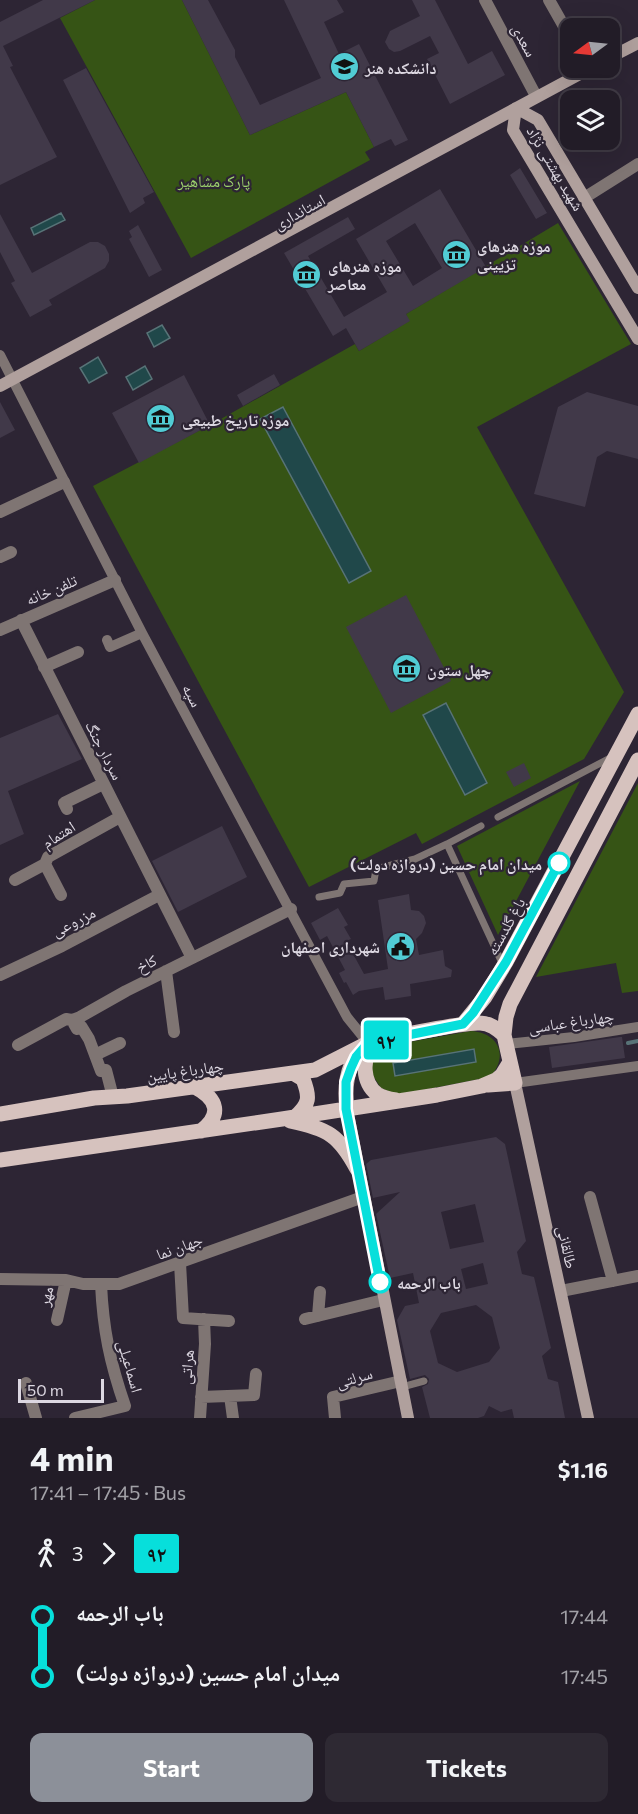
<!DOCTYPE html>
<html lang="en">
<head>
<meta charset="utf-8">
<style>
	:root { --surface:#221c27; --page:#2e2933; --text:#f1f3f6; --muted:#a2a1a7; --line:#3f3a44; --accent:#8c9099 }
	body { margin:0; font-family:Commissioner,"Noto Naskh Arabic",sans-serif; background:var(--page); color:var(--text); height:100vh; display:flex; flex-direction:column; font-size:22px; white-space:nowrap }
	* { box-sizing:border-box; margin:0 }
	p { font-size:20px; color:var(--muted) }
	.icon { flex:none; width:33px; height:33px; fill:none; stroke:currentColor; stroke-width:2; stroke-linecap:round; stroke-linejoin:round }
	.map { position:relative; height:1418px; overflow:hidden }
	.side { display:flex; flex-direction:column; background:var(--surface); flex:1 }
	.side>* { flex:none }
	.badge { padding:0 12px; border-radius:4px; font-size:21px; line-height:39px }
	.needle { width:39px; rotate:255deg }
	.buttons { position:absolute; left:560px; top:18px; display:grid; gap:12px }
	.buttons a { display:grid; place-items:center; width:60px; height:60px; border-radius:12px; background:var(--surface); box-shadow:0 6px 24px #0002,0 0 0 2px var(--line); font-size:30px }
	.scale { position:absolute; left:18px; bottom:15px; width:86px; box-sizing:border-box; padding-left:6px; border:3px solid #dcd7e1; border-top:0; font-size:16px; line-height:21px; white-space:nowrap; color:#dcd7e1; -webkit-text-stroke:4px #2d2534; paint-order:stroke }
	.map>.badge { position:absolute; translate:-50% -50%; box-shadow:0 0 0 3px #fff }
	.legs { display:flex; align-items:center; gap:9px; height:66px; padding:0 30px; font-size:20px }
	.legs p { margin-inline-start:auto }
	.overview { display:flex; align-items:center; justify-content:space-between; height:102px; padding:0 30px }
	h1 { font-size:33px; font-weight:700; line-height:45px }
	.button { display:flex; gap:12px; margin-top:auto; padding:12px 30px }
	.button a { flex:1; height:69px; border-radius:12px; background:var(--accent); color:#fff; font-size:24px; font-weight:700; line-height:69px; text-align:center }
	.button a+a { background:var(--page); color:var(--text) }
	ul { padding:0 30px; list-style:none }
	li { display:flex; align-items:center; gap:21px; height:60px; font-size:22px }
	li i { display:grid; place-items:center; width:9px; height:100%; margin:0 8px; background:currentColor }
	li i::after { content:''; width:15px; height:15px; margin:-8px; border:4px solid; border-radius:50%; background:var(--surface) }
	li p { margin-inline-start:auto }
	li:first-child i { background:linear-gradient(#0000 50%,currentColor 0) }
	li:last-child i { background:linear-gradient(currentColor 50%,#0000 0) }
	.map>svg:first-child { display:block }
	.green { fill:#365415 }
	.water { fill:#20484a; stroke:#587377; stroke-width:1.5 }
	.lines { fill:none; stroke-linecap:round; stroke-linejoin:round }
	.stream { stroke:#587377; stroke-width:4 }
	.building { fill:#413949; fill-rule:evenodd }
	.service { stroke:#7f7573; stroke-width:7 }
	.pedestrian { stroke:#7f7573; stroke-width:10 }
	.minor { stroke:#7f7573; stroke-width:12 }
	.secondary { stroke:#b0a09d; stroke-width:12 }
	.primary { stroke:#d6c2be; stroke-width:15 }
	.line-1-casing { stroke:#fff; stroke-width:14 }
	.line-1 { stroke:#07dfdb; stroke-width:9 }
	.stop-1-dot { fill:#fff; stroke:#07dfdb; stroke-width:3 }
	.labels { text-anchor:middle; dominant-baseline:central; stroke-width:4.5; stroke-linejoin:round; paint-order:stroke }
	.street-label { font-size:16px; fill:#dcd7e1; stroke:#2d2534 }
	.poi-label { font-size:16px; font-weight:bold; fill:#dcd7e1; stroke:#2d2534; text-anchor:start }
	.park-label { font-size:16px; fill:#9ed36d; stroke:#2d2534 }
	.stop-label { font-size:16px; font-weight:bold; fill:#dcd7e1; stroke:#2d2534; text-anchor:end }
</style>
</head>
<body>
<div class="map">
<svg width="638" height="1418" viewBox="0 0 638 1418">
	<rect width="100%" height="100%" fill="#2d2534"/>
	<!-- green -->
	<path class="green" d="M95,0H182L250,135L346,92L374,147L365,152L370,160L191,258L60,18Z
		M558,223L631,344L477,427L624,692L584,759L422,844L416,833L309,887L93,486L210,425L355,344L359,351L409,321L406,314Z
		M580,781L498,935L457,846Z
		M638,783V991L622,993L616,963L536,977Z
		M471,1031C499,1033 509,1056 490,1077L397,1095L381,1088L372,1074V1065L375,1056L387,1046Z"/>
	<!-- water -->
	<path class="water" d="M61,213L65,220L34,235L31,228Z
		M162,325L170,338L154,347L147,333Z
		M98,357L107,373L89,383L80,368Z
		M145,366L152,379L133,390L126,377Z
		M283,407L371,571L349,583L260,419Z
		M446,703L487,783L465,795L423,715Z
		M474,1049L476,1062L395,1076L393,1063Z"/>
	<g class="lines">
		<!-- stream -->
		<path class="stream" d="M628,1043L638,1041"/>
	</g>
	<!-- building -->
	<path class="building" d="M43,0H95L3,46L13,66L10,67L57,157L0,185V22Z
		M182,0H208L235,50V57L260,105L321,78L284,0H337L344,12L324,22L339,54L359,44L408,140L395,146L391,139L374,147L346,92L250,135Z
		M412,0H435L468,64L492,51L505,75L450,104L427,59L439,53L430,36L400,51L394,52L389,49L385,42L390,31L420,16Z
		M86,68L154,192L143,198L145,203L130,213L63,80Z
		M520,168L547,213L536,219L510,175Z
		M440,189L486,267L406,314L410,321L359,351L346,328L333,336L284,253L348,217L355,229L308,256L344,317L387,292L356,239ZM415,223L442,268L413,286L386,241Z
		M0,214L32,273L90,242H98L105,246L109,254V261L105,268L49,300L52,305L30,317L11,283L15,281L0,252Z
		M138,225L162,270L149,277L129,239L132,237L129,231Z
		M274,374L280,385L243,406L237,395Z
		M184,375L210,425L139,463L112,413Z
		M587,392L638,406V459L607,451L597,457L585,507L534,494L558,407Z
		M0,402L15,430L0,438Z
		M406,595L451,681L391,713L346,627Z
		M58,714L82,759L8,791L24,834L0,845V738Z
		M524,763L531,778L514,787L506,772Z
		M222,826L247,877L178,912L152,861Z
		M409,894L411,910L419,911L424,916L426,923L422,933L416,939L419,955L443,950L445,966L452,970L451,977L410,984L411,996L385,1000L383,987L359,991L353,995L346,982L344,983L339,973L345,970L327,936L320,940L311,923L338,908L348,925L344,927L351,939L346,941L364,974L388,969L378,900Z
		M620,1037H622L625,1058L552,1068L549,1047Z
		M496,1137L505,1144L526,1241L517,1252L522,1274L534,1277L551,1348L542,1356L548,1379L558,1382L565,1418H514L512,1409L501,1412L489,1406L484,1416L478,1418H430L422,1387L428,1384L429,1379L425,1375L410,1379L397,1320L405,1306L419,1303L413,1273L390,1278L376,1214L400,1192L373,1198L366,1164L371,1160ZM475,1204L484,1242L450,1249L441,1212ZM483,1263L488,1284L466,1289L461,1269ZM476,1305L492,1317L500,1348L489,1362L457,1372L438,1363L430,1331L441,1313Z"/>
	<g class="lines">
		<!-- service -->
		<path class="service" d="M498,817L612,757
			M481,826L447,844L503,965
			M319,897L340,893L344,884L374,881L376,869L415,859L447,844
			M402,1387L424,1381"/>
		<!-- pedestrian -->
		<path class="pedestrian" d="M0,355L142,633L347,1017L368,1043
			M107,640L110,647L142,633
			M507,1044L574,1037L638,1027
			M515,1083L638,1066"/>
		<!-- minor -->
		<path class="minor" d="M485,0L536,96
			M549,0L570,37
			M584,198L638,164
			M0,512L64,482
			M0,557L11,552
			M21,620L192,958
			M0,630L115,580
			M44,667L78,652
			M67,809L64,803L103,784
			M45,864L61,895
			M15,880L45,864L48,857L120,817
			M166,971L174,1032
			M0,975L62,946L159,895
			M72,1020L77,1029L81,1026L89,1039L101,1071L106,1070L113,1097
			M18,1045L66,1019L72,1020L80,1017L126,991L291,909
			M95,1055L120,1043
			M590,1197L613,1281
			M180,1263L183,1318L229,1321
			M0,1279L66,1280L83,1284H119L363,1197
			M561,1291L638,1276
			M318,1316L320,1292
			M305,1319L383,1300
			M57,1320L66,1280
			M26,1383L36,1418
			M230,1396L233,1418
			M201,1397L254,1395L256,1374
			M75,1418L125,1406C110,1363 103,1329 101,1284
			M200,1418L205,1344L204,1319
			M335,1418L333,1397L401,1381"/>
		<!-- secondary -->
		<path class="secondary" d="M609,58L638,43
			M638,288L538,120L516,108L513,130L638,339
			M0,386L591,68
			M515,1083L588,1418
			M347,1109L408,1418"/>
		<!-- primary -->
		<path class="primary" d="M463,1024L485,997L506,962L638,714
			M504,1035L506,1017L510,1004L638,760
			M375,1046C360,1057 363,1083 377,1094C383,1098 389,1099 396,1100
			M293,1073L303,1079C310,1097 310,1104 295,1117
			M195,1087C218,1099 222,1115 201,1131
			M347,1109C344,1086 347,1061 366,1045C373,1039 468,1022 480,1023C490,1023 497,1029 504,1035L515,1083L488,1085
			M0,1114L94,1098L127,1096L315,1070L368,1043
			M290,1121C328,1129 339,1135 357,1169
			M0,1160L282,1119L437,1095L482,1086L496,1080L502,1075L510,1062"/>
	</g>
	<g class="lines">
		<defs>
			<path id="line-1" d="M380,1282L346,1109V1082L351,1068L356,1057L368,1043L463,1024L473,1013L506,962L559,863"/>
		</defs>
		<!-- line-1 casing -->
		<use href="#line-1" class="line-1-casing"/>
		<!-- line-1 -->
		<use href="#line-1" class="line-1"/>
	</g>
	<!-- icons -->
	<defs>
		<symbol id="university-disc" viewBox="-11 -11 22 22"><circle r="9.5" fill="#51ccd4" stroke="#2d2534"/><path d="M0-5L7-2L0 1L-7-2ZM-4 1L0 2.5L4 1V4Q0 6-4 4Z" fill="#111"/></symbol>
		<symbol id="museum-disc" viewBox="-11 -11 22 22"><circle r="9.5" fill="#51ccd4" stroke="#2d2534"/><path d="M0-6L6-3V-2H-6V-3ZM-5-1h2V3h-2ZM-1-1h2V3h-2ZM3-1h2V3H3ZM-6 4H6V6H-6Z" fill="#111"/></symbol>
		<symbol id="civic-disc" viewBox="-11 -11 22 22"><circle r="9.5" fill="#51ccd4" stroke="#2d2534"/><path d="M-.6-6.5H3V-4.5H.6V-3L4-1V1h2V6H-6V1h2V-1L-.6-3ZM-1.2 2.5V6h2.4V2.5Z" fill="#111"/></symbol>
	</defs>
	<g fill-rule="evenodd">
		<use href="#university-disc" x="328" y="50" width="33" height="33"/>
		<use href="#museum-disc" x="440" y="238" width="33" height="33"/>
		<use href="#museum-disc" x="290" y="258" width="33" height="33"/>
		<use href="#museum-disc" x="144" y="402" width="33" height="33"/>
		<use href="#museum-disc" x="390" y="652" width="33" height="33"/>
		<use href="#civic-disc" x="384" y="930" width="33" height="33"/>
	</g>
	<!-- markers -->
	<g class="stop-1-dot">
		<circle cx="559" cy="863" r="10"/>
		<circle cx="380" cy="1282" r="10"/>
	</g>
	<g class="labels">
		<!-- street labels -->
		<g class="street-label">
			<text transform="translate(525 40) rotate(62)">سعدی</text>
			<text transform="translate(556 168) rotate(59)">شهید بهشتی نژاد</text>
			<text transform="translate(299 211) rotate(-29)">استانداری</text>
			<text transform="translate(51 589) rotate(-23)">تلفن خانه</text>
			<text transform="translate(193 695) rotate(62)">سپه</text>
			<text transform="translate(105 750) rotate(63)">سردار جنگ</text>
			<text transform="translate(58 834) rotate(-33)">اهتمام</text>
			<text transform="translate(73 921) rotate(-27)">مزروعی</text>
			<text transform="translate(505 926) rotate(-61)">باغ گلدسته</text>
			<text transform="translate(146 963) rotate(-27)">کاخ</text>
			<text transform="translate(571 1021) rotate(-8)">چهارباغ عباسی</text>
			<text transform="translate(185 1070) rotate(-8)">چهارباغ پایین</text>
			<text transform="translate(179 1246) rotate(-20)">جهان نما</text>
			<text transform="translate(568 1247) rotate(78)">طالقانی</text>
			<text transform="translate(45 1296) rotate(-77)">مهر</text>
			<text transform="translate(131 1366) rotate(74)">اسماعیلی</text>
			<text transform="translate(186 1367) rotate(-85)">هراتی</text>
			<text transform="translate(354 1377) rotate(-16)">سرلتی</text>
		</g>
		<!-- poi labels -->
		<g class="poi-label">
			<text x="365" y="67">دانشکده هنر</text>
			<text x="477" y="245">موزه هنرهای<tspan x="477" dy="18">تزیینی</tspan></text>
			<text x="328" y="265">موزه هنرهای<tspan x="328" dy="18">معاصر</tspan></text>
			<text x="182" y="419">موزه تاریخ طبیعی</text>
			<text x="427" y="669">چهل ستون</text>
			<text x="380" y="946" text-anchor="end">شهرداری اصفهان</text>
		</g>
		<!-- park labels -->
		<g class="park-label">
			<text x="214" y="180">پارک مشاهیر</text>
		</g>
		<!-- stop labels -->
		<g class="stop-label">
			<text x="542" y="863">میدان امام حسین (دروازه دولت)</text>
			<text x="397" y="1282" text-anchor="start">باب الرحمه</text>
		</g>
	</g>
</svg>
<div class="buttons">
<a><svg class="needle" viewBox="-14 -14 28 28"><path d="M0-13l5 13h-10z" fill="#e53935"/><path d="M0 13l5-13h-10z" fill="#a2a1a7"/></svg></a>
<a><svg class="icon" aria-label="layers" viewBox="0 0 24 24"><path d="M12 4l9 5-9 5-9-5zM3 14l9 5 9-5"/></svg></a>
</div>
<div class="scale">50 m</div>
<b class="badge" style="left:386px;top:1040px;background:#07dfdb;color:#111">۹۲</b>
</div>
<section class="side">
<div class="overview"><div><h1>4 min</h1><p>17:41 – 17:45 · Bus</p></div><b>$1.16</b></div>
<div class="legs"><svg class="icon" aria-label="walk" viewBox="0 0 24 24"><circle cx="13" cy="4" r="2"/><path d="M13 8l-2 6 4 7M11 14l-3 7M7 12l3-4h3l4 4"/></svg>3<svg class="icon" aria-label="forward" viewBox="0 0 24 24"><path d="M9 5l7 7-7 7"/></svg><b class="badge" style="background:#07dfdb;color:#111">۹۲</b></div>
<ul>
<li><i style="color:#07dfdb"></i><b>باب الرحمه</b><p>17:44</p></li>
<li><i style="color:#07dfdb"></i><b>میدان امام حسین (دروازه دولت)</b><p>17:45</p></li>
</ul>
<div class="button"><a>Start</a><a>Tickets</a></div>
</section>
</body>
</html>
